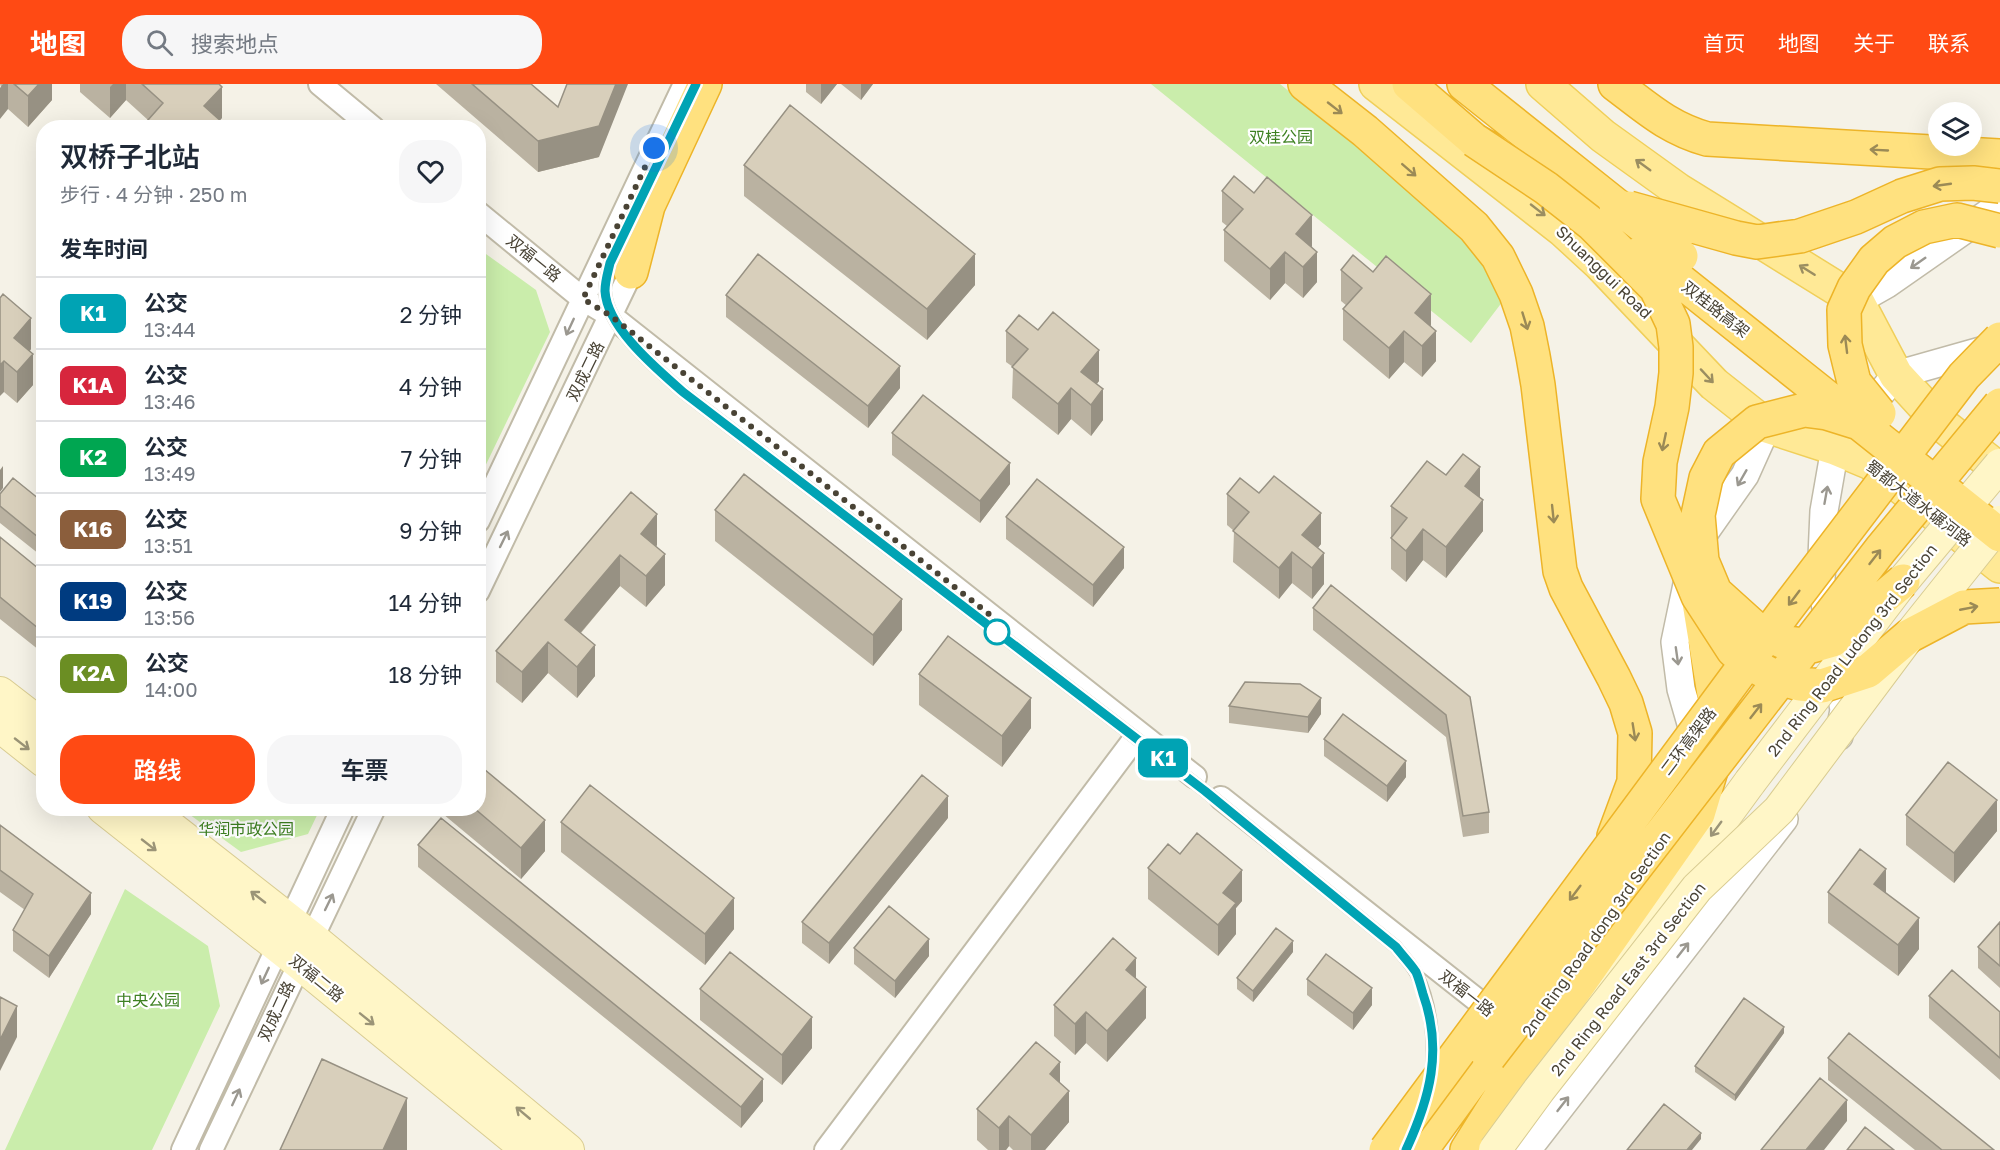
<!DOCTYPE html>
<html lang="zh">
<head>
<meta charset="utf-8">
<style>
	:root { --surface:#fff; --page:#f6f6f7; --text:#1f2937; --muted:#747a83; --line:#e0e1e3; --accent:#ff4a14 }
	body { margin:0; font-family:"Golos Text","Noto Sans SC",sans-serif; background:var(--page); color:var(--text); height:100vh; display:flex; flex-direction:column; font-size:22px; white-space:nowrap }
	* { box-sizing:border-box; margin:0 }
	p { font-size:20px; color:var(--muted) }
	.icon { flex:none; width:33px; height:33px; fill:none; stroke:currentColor; stroke-width:2; stroke-linecap:round; stroke-linejoin:round }
	.map { position:relative; flex:1; overflow:hidden }
	.details { position:absolute; left:36px; top:36px; width:450px; height:696px; display:flex; flex-direction:column; background:var(--surface); border-radius:24px; box-shadow:0 6px 24px #0002 }
	.details>* { flex:none }
	.badge { padding:0 12px; border-radius:9px; font-size:21px; line-height:39px }
	.buttons { position:absolute; left:1928px; top:18px; display:grid; gap:12px }
	.buttons a { display:grid; place-items:center; width:54px; height:54px; border-radius:50%; background:var(--surface); box-shadow:0 6px 24px #0002; font-size:30px }
	.you { position:absolute; width:30px; height:30px; margin:-15px; border:4px solid #fff; border-radius:50%; background:#1a73e8; box-shadow:0 0 0 9px #1a73e833 }
	.map>.badge { position:absolute; translate:-50% -50%; box-shadow:0 0 0 3px #fff }
	h2 { padding:0 24px; font-size:22px; line-height:54px }
	.round { display:grid; place-items:center; flex:none; width:63px; height:63px; border-radius:24px; background:var(--page) }
	.summary { display:flex; align-items:center; justify-content:space-between; height:102px; padding:0 24px }
	h1 { font-size:28px; font-weight:600; line-height:45px }
	.button { display:flex; gap:12px; margin-top:auto; padding:12px 24px }
	.button a { flex:1; height:69px; border-radius:24px; background:var(--accent); color:#fff; font-size:24px; font-weight:600; line-height:69px; text-align:center }
	.button a+a { background:var(--page); color:var(--text) }
	ul { padding:0; list-style:none }
	li { display:flex; align-items:center; gap:18px; height:72px; padding:0 24px; border-top:2px solid var(--line) }
	li div { flex:1 }
	li b { display:block; font-size:22px }
	li em { font-style:normal }
	li .badge { min-width:66px; font-weight:700; text-align:center }
	header { display:flex; align-items:center; gap:36px; box-sizing:border-box; height:84px; padding:0 30px; background:var(--accent); color:#fff }
	header strong { font-size:28px }
	nav { display:flex; gap:33px; margin-inline-start:auto; font-size:21px }
	.search { width:420px; height:54px; background:var(--page); display:flex; align-items:center; gap:15px; box-sizing:border-box; padding:0 21px; border-radius:24px; color:var(--muted); font-size:22px }
	.map>svg:first-child { display:block }
	.green { fill:#caedab }
	.lines { fill:none; stroke-linecap:round; stroke-linejoin:round }
	.minor-casing { stroke:#c1bba8; stroke-width:26 }
	.tertiary-casing { stroke:#c1bba8; stroke-width:30 }
	.secondary-casing { stroke:#d9cc92; stroke-width:34 }
	.primary-casing { stroke:#f0cf5a; stroke-width:36 }
	.trunk-casing { stroke:#edb428; stroke-width:36 }
	.minor { stroke:#fff; stroke-width:22 }
	.tertiary { stroke:#fff; stroke-width:27 }
	.secondary { stroke:#fff6c7; stroke-width:32 }
	.primary { stroke:#ffe996; stroke-width:33 }
	.trunk { stroke:#ffe17f; stroke-width:33 }
	.service-bridge-casing { stroke:#c1bba8; stroke-width:14; stroke-linecap:butt }
	.secondary-bridge-casing { stroke:#d9cc92; stroke-width:34; stroke-linecap:butt }
	.trunk-bridge-casing { stroke:#edb428; stroke-width:36; stroke-linecap:butt }
	.service-bridge { stroke:#fff; stroke-width:10 }
	.secondary-bridge { stroke:#fff6c7; stroke-width:32 }
	.trunk-bridge { stroke:#ffe17f; stroke-width:33 }
	.wall { fill:#bab2a1 }
	.shaded-wall { fill:#979183 }
	.building { fill:#d8cfbb; stroke:#979183; stroke-width:1.5 }
	.oneway { stroke:#9b8a56 }
	.oneway2 { stroke:#9b8e61 }
	.oneway3 { stroke:#9b9890 }
	.oneway4 { stroke:#9b9477 }
	.line-casing { stroke:#fff; stroke-width:14 }
	.line { stroke:#00a3b4; stroke-width:9 }
	.walk { stroke:#494335; stroke-width:6; stroke-dasharray:0 10.8 }
	.stop-dot { fill:#fff; stroke:#00a3b4; stroke-width:3 }
	.labels { text-anchor:middle; dominant-baseline:central; stroke-width:4.5; stroke-linejoin:round; paint-order:stroke }
	.park-label { font-size:16px; fill:#3e8122; stroke:#fff }
	.street-label { font-size:16px; fill:#494335; stroke:#fff }
</style>
</head>
<body>
<header>
<strong>地图</strong>
<div class="search"><svg class="icon" aria-label="search" viewBox="0 0 24 24"><circle cx="10" cy="10" r="6"/><path d="M15 15l6 6"/></svg>搜索地点</div>
<nav><a>首页</a><a>地图</a><a>关于</a><a>联系</a></nav>
</header>
<div class="map">
<svg width="2000" height="1066" viewBox="0 0 2000 1066">
	<rect width="100%" height="100%" fill="#f5f2e7"/>
	<!-- green -->
	<path class="green" d="M1151,0H1280L1435,126L1475,163L1503,217L1471,259Z
		M479,165L536,206L550,248L479,395Z
		M182,725H320L308,750L241,768Z
		M125,805L208,862L220,922L152,1066H5Z"/>
	<g class="lines">
		<defs>
			<path id="minor" d="M320,0L373,44
				M478,129L583,215L611,232L1195,693
				M478,437L685,0
				M478,507L637,176
				M1221,714L1501,935
				M183,1066L343,724
				M211,1066L374,724
				M826,1066L1139,649"/>
			<path id="tertiary" d="M1857,217L1887,200L2000,121
				M1839,652L1844,626L1821,496L1824,427L1835,364L1896,291L1995,263
				M1677,729L1692,643L1681,605L1675,558L1695,462L1745,391L1767,342
				M1527,1066L1784,735"/>
			<path id="secondary" d="M0,609L44,643
				M0,642L44,677
				M103,724L299,879L528,1066
				M146,724L312,854L568,1066
				M1581,929L1750,698"/>
			<path id="primary" d="M1376,0L1563,146L1600,180L1714,300L1767,342L1835,364L1871,379L2000,482
				M1543,0L1603,52L1678,106L1857,217L1896,291L1940,339L2000,386"/>
			<path id="trunk" d="M1305,0L1365,47L1474,143L1498,173L1516,210L1527,242L1533,272L1538,301L1560,487L1566,504L1614,594L1626,619L1635,649L1634,698L1614,752
				M1409,0L1474,56L1498,70
				M1464,0L1616,121
				M1615,0C1647,24 1668,44 1707,55L2000,72
				M631,188L648,122L705,0
				M1421,1066L1489,973
				M1467,1066L1508,1001L1698,730L1721,653L1698,512"/>
		</defs>
		<!-- minor casing -->
		<use href="#minor" class="minor-casing"/>
		<!-- tertiary casing -->
		<use href="#tertiary" class="tertiary-casing"/>
		<!-- secondary casing -->
		<use href="#secondary" class="secondary-casing"/>
		<!-- primary casing -->
		<use href="#primary" class="primary-casing"/>
		<!-- trunk casing -->
		<use href="#trunk" class="trunk-casing"/>
		<!-- minor -->
		<use href="#minor" class="minor"/>
		<!-- tertiary -->
		<use href="#tertiary" class="tertiary"/>
		<!-- secondary -->
		<use href="#secondary" class="secondary"/>
		<!-- primary -->
		<use href="#primary" class="primary"/>
		<!-- trunk -->
		<use href="#trunk" class="trunk"/>
		<defs>
			<path id="service-bridge" d="M696,0L610,179C608,188 605,197 605,207C607,244 657,285 683,308L1205,707L1396,863C1402,871 1411,880 1416,889C1432,920 1434,954 1432,987"/>
			<path id="secondary-bridge" d="M1750,698L1903,497L2000,381
				M1495,1066L1539,1006L1697,804L1779,726L1909,552L2000,438"/>
			<path id="trunk-bridge" d="M1474,56L1546,104L1592,140L1656,204L1673,240L1676,263V289L1672,323L1660,378L1658,415L1698,512L1733,566L1745,577L1775,593L1800,600L1822,602L1868,587L1909,552L1964,523L2000,521
				M1616,121L1681,172
				M1629,124L1736,154L1757,158L1800,152L1856,133L1902,112L1940,100L1973,99L2000,102
				M1643,167L2000,451
				M1879,329L1854,298L1845,261L1844,226L1854,204L1874,176L1895,158L1924,143L1957,136L2000,147
				M1859,339L1827,329L1804,326L1757,338L1719,369L1706,394L1698,431L1702,477L1715,508L1756,545L1786,559L1812,562L1833,556L1903,497
				M1489,973L1881,465L2000,321
				M1386,1066L1785,527L1964,292L2000,255"/>
		</defs>
		<!-- service-bridge casing -->
		<use href="#service-bridge" class="service-bridge-casing"/>
		<!-- secondary-bridge casing -->
		<use href="#secondary-bridge" class="secondary-bridge-casing"/>
		<!-- trunk-bridge casing -->
		<use href="#trunk-bridge" class="trunk-bridge-casing"/>
		<!-- service-bridge -->
		<use href="#service-bridge" class="service-bridge"/>
		<!-- secondary-bridge -->
		<use href="#secondary-bridge" class="secondary-bridge"/>
		<!-- trunk-bridge -->
		<use href="#trunk-bridge" class="trunk-bridge"/>
	</g>
	<!-- wall -->
	<path class="wall" d="M0,0H52V16L28,43L8,25Z
		M80,0H219L222,34L219,36L223,44H148V36L126,16L110,34L80,8Z
		M436,0H531L599,73L538,88Z
		M806,0H837L821,20L806,8Z
		M841,0H873L861,16Z
		M744,81L975,201L927,256L744,112Z
		M1222,107L1312,162L1317,198L1303,214L1285,199L1270,216L1224,177V146L1227,142L1222,138Z
		M1341,186L1431,241L1436,277L1422,293L1404,278L1389,295L1343,256V225L1347,222L1341,217Z
		M726,211L900,304L868,344L726,233Z
		M0,214L31,265L30,267L33,301L17,319L4,308Z
		M1006,247L1099,297L1097,300L1103,336L1091,352L1071,335L1058,351L1012,314L1013,283L1006,278Z
		M892,349L1010,400L980,439L892,371Z
		M1446,391L1480,413L1483,447L1446,494L1423,476L1406,498L1391,485V422Z
		M631,408L657,461L656,463L665,501L646,523L620,502L581,549L595,592L577,614L548,589L522,619L496,598V567Z
		M0,410L44,419V474L0,439Z
		M1227,410L1321,460L1318,464L1324,500L1312,515L1292,499L1279,515L1233,478L1234,447L1227,441Z
		M715,426L902,546L873,582L715,457Z
		M1006,433L1124,484L1093,523L1006,455Z
		M0,453L44,489V570L0,535Z
		M1313,524L1470,613L1489,728V749L1463,753L1446,653L1313,546Z
		M919,590L1031,644L1002,683L919,621Z
		M1229,622L1321,630L1308,649L1229,639Z
		M1324,655L1406,693L1387,718L1324,672Z
		M443,724H478L545,767L521,795L443,730Z
		M1906,731L1997,747L1954,799L1906,761Z
		M948,734L829,880L802,859V838Z
		M561,738L734,845L705,881L561,768Z
		M0,741L91,830L49,894L13,867V846L25,826L0,808Z
		M418,761L763,1017L741,1044L418,783Z
		M1180,770L1242,817L1236,824V850L1218,872L1148,815V784Z
		M1828,808L1886,809L1919,865L1898,892L1828,839Z
		M2000,838V904L1978,884V863Z
		M854,864L929,872L895,914L854,880Z
		M1293,868L1253,918L1237,905V894Z
		M1136,895L1146,934L1107,978L1086,959L1075,971L1054,952V921Z
		M1307,895L1372,921L1353,946L1307,911Z
		M700,905L812,964L782,1001L700,936Z
		M1929,912L2000,928V996L1929,934Z
		M1784,949L1735,1017L1695,988V982Z
		M1828,974L1994,1066H1915L1828,996Z
		M1060,999L1069,1038L1045,1066H1013L1009,1062L1006,1066H988L977,1056V1025Z"/>
	<!-- shaded-wall -->
	<path class="shaded-wall" d="M3,0H8V25L0,35V4Z
		M39,0H52V16L28,43V12Z
		M113,0H126V16L110,34V3Z
		M616,0H628L599,73L538,88V57Z
		M821,0H837L821,20Z
		M861,0H873L861,16Z
		M222,3V34L213,44L204,22Z
		M1312,131V162L1297,179L1296,150Z
		M1285,168V199L1270,216V185Z
		M1317,168V198L1303,214V183Z
		M975,170V201L927,256V225Z
		M1431,210V241L1417,257L1415,229Z
		M31,234V265L14,285V254Z
		M1404,247V278L1389,295V264Z
		M1436,247V277L1422,293V262Z
		M1099,266V297L1084,315L1081,288Z
		M33,270V301L17,319V288Z
		M4,277V308L0,312V281Z
		M900,282V304L868,344V322Z
		M1071,304V335L1058,351V320Z
		M1103,305V336L1091,352V321Z
		M1010,379V400L980,439V417Z
		M3,382V404L0,408V386Z
		M1480,383V414L1465,402Z
		M1483,416V447L1446,494V463Z
		M1321,429V460L1305,479L1302,451Z
		M657,430V461L641,481V450Z
		M1423,445V476L1406,498V467Z
		M1124,463V484L1093,523V501Z
		M1292,468V499L1279,515V484Z
		M1324,469V500L1312,515V484Z
		M665,470V501L646,523V492Z
		M620,471V502L565,567V536Z
		M902,515V546L873,582V551Z
		M548,558V589L522,619V588Z
		M595,561V592L577,614V583Z
		M1031,614V644L1002,683V652Z
		M1321,614V630L1308,649V633Z
		M1406,677V693L1387,718V702Z
		M948,712V734L829,880V859Z
		M1997,716V747L1954,799V769Z
		M545,736V767L521,795V764Z
		M1886,785V816L1874,800Z
		M1242,786V817L1236,824V850L1218,872V841L1223,809Z
		M91,809V830L49,894V872Z
		M734,814V845L705,881V850Z
		M1919,834V865L1898,892V861Z
		M929,855V872L895,914V897Z
		M1293,857V868L1253,918V907Z
		M1136,874V905L1126,886Z
		M1146,903V934L1107,978V947Z
		M1372,904V921L1353,946V929Z
		M17,922V953L0,987V956Z
		M1086,928V959L1075,971V940Z
		M812,933V964L782,1001V971Z
		M1784,943V949L1735,1017V1011Z
		M1060,978V1009L1050,990Z
		M763,995V1017L741,1044V1023Z
		M1069,1007V1038L1045,1066H1031V1051Z
		M407,1014V1066H383Z
		M1847,1016V1037L1824,1066H1806Z
		M1009,1032V1062L1006,1066H999V1044Z
		M1701,1049V1055L1692,1066H1687Z"/>
	<!-- building -->
	<path class="building" d="M14,0H39L28,12Z
		M142,0H219L222,3L204,22L223,39L218,44H157L148,36L163,19Z
		M472,0H531L558,23L567,0H616L599,42L538,57Z
		M790,21L975,170L927,225L744,81Z
		M1234,92L1254,109L1267,93L1312,131L1296,150L1317,168L1303,183L1285,168L1270,185L1224,146L1243,125L1222,107Z
		M758,170L900,282L868,322L726,211Z
		M1353,171L1373,188L1386,172L1431,210L1415,229L1436,247L1422,262L1404,247L1389,264L1343,225L1362,204L1341,186Z
		M3,210L31,234L14,254L33,270L17,288L4,277L0,281V214Z
		M1053,228L1099,266L1081,288L1103,305L1091,321L1071,304L1058,320L1012,283L1028,265L1006,247L1019,231L1038,246Z
		M923,311L1010,379L980,417L892,349Z
		M1463,370L1480,383L1465,402L1483,416L1446,463L1423,445L1406,467L1391,454L1407,434L1391,422L1427,377L1446,391Z
		M744,390L902,515L873,551L715,426Z
		M1274,392L1321,429L1302,451L1324,469L1312,484L1292,468L1279,484L1233,447L1249,428L1227,410L1240,394L1259,409Z
		M13,394L44,419V458L0,422V410Z
		M1037,395L1124,463L1093,501L1006,433Z
		M631,408L657,430L641,450L665,470L646,492L620,471L565,536L595,561L577,583L548,558L522,588L496,567Z
		M0,453L44,489V549L0,513Z
		M1331,501L1470,613L1489,728L1463,732L1446,631L1313,524Z
		M948,552L1031,614L1002,652L919,590Z
		M1245,598L1300,600L1321,614L1308,633L1229,622Z
		M1343,630L1406,677L1387,702L1324,655Z
		M1948,678L1997,716L1954,769L1906,731Z
		M478,680L545,736L521,764L474,724H478Z
		M922,691L948,712L829,859L802,838Z
		M590,701L734,814L705,850L561,738Z
		M441,734L763,995L741,1023L418,761Z
		M0,741L91,809L49,872L13,846L33,810L0,786Z
		M1197,749L1242,786L1223,809L1236,819L1218,841L1148,784L1168,760L1180,770Z
		M1860,765L1886,785L1874,800L1919,834L1898,861L1828,808Z
		M889,822L929,855L895,897L854,864Z
		M2000,838V882L1978,863Z
		M1276,844L1293,857L1253,907L1237,894Z
		M1113,854L1136,874L1126,886L1146,903L1107,947L1086,928L1075,940L1054,921Z
		M730,868L812,933L782,971L700,905Z
		M1326,870L1372,904L1353,929L1307,895Z
		M1952,886L2000,928V974L1929,912Z
		M0,913L17,922L0,956Z
		M1744,914L1784,943L1735,1011L1695,982Z
		M1849,949L1994,1066H1942L1828,974Z
		M1036,958L1060,978L1050,990L1069,1007L1031,1051L1009,1032L999,1044L977,1025Z
		M322,975L407,1014L383,1066H280Z
		M1820,994L1847,1016L1806,1066H1761Z
		M1664,1020L1701,1049L1687,1066H1627Z
		M1865,1043L1894,1066H1847Z"/>
	<!-- one-way arrows -->
	<defs><path id="oneway-shaft" d="M-6 0H5M1.5-3L5.5 0L1.5 3" fill="none" stroke-width="1.6" stroke-linecap="round" stroke-linejoin="round" transform="scale(1.5)"/></defs>
	<g class="oneway">
		<use href="#oneway-shaft" transform="translate(1335 24) rotate(38)"/>
		<use href="#oneway-shaft" transform="translate(1879 66) rotate(-177)"/>
		<use href="#oneway-shaft" transform="translate(1409 86) rotate(41)"/>
		<use href="#oneway-shaft" transform="translate(1942 101) rotate(172)"/>
		<use href="#oneway-shaft" transform="translate(1525 237) rotate(73)"/>
		<use href="#oneway-shaft" transform="translate(1846 260) rotate(-97)"/>
		<use href="#oneway-shaft" transform="translate(1664 358) rotate(102)"/>
		<use href="#oneway-shaft" transform="translate(1553 430) rotate(84)"/>
		<use href="#oneway-shaft" transform="translate(1875 473) rotate(-52)"/>
		<use href="#oneway-shaft" transform="translate(1794 514) rotate(127)"/>
		<use href="#oneway-shaft" transform="translate(1969 524) rotate(-11)"/>
		<use href="#oneway-shaft" transform="translate(1756 627) rotate(-52)"/>
		<use href="#oneway-shaft" transform="translate(1634 648) rotate(81)"/>
		<use href="#oneway-shaft" transform="translate(1575 809) rotate(127)"/>
	</g>
	<g class="oneway2">
		<use href="#oneway-shaft" transform="translate(1643 81) rotate(-144)"/>
		<use href="#oneway-shaft" transform="translate(1538 126) rotate(38)"/>
		<use href="#oneway-shaft" transform="translate(1807 186) rotate(-148)"/>
		<use href="#oneway-shaft" transform="translate(1707 292) rotate(47)"/>
	</g>
	<g class="oneway3">
		<use href="#oneway-shaft" transform="translate(1918 179) rotate(145)"/>
		<use href="#oneway-shaft" transform="translate(570 243) rotate(115)"/>
		<use href="#oneway-shaft" transform="translate(1742 394) rotate(120)"/>
		<use href="#oneway-shaft" transform="translate(1826 411) rotate(-80)"/>
		<use href="#oneway-shaft" transform="translate(504 455) rotate(-64)"/>
		<use href="#oneway-shaft" transform="translate(1677 572) rotate(82)"/>
		<use href="#oneway-shaft" transform="translate(329 818) rotate(-64)"/>
		<use href="#oneway-shaft" transform="translate(1683 866) rotate(-52)"/>
		<use href="#oneway-shaft" transform="translate(265 892) rotate(115)"/>
		<use href="#oneway-shaft" transform="translate(236 1013) rotate(-65)"/>
		<use href="#oneway-shaft" transform="translate(1563 1020) rotate(-52)"/>
	</g>
	<g class="oneway4">
		<use href="#oneway-shaft" transform="translate(22 660) rotate(38)"/>
		<use href="#oneway-shaft" transform="translate(1716 745) rotate(126)"/>
		<use href="#oneway-shaft" transform="translate(149 761) rotate(38)"/>
		<use href="#oneway-shaft" transform="translate(258 813) rotate(-142)"/>
		<use href="#oneway-shaft" transform="translate(367 935) rotate(39)"/>
		<use href="#oneway-shaft" transform="translate(523 1029) rotate(-140)"/>
	</g>
	<g class="lines">
		<defs>
			<path id="line" d="M696,0L610,179C608,188 605,197 605,207C607,244 657,285 683,308L1205,707L1396,863C1402,871 1410,879 1416,888C1419,895 1421,903 1423,910C1443,966 1430,1014 1406,1066"/>
		</defs>
		<!-- line casing -->
		<use href="#line" class="line-casing"/>
		<!-- line -->
		<use href="#line" class="line"/>
		<!-- walk -->
		<path class="walk" d="M654,64L583,215L611,232L994,534L997,548"/>
	</g>
	<!-- markers -->
	<circle class="stop-dot" cx="997" cy="548" r="12"/>
	<g class="labels">
		<!-- park labels -->
		<g class="park-label">
			<text x="1281" y="53">双桂公园</text>
			<text x="246" y="745">华润市政公园</text>
			<text x="148" y="916">中央公园</text>
		</g>
		<!-- street labels -->
		<g class="street-label">
			<text transform="translate(534 174) rotate(39)">双福一路</text>
			<text transform="translate(1604 188) rotate(44)">Shuanggui Road</text>
			<text transform="translate(1716 225) rotate(38)">双桂路高架</text>
			<text transform="translate(585 287) rotate(-64)">双成二路</text>
			<text transform="translate(1919 419) rotate(38)">蜀都大道水碾河路</text>
			<text transform="translate(1852 566) rotate(-52)">2nd Ring Road Ludong 3rd Section</text>
			<text transform="translate(1688 657) rotate(-53)">二环高架路</text>
			<text transform="translate(1596 850) rotate(-55)">2nd Ring Road dong 3rd Section</text>
			<text transform="translate(317 894) rotate(39)">双福二路</text>
			<text transform="translate(1628 895) rotate(-52)">2nd Ring Road East 3rd Section</text>
			<text transform="translate(1467 909) rotate(38)">双福一路</text>
			<text transform="translate(276 927) rotate(-65)">双成二路</text>
		</g>
	</g>
</svg>
<div class="buttons">
<a><svg class="icon" aria-label="layers" viewBox="0 0 24 24"><path d="M12 4l9 5-9 5-9-5zM3 14l9 5 9-5"/></svg></a>
</div>
<div class="you" style="left:654px;top:64px"></div>
<b class="badge" style="left:1163px;top:674px;background:#00a3b4;color:#fff">K1</b>
<section class="details">
<div class="summary"><div><h1>双桥子北站</h1><p>步行 · 4 分钟 · 250 m</p></div><a class="round"><svg class="icon" aria-label="heart" viewBox="0 0 24 24"><path d="M12 20l-8-8c-3-5 5-10 8-4 3-6 11-1 8 4z"/></svg></a></div>
<h2>发车时间</h2>
<ul>
<li><span class="badge" style="background:#00a3b4;color:#fff">K1</span><div><b>公交</b><p>13:44</p></div><em>2 分钟</em></li>
<li><span class="badge" style="background:#d7263d;color:#fff">K1A</span><div><b>公交</b><p>13:46</p></div><em>4 分钟</em></li>
<li><span class="badge" style="background:#00a651;color:#fff">K2</span><div><b>公交</b><p>13:49</p></div><em>7 分钟</em></li>
<li><span class="badge" style="background:#8b5e3c;color:#fff">K16</span><div><b>公交</b><p>13:51</p></div><em>9 分钟</em></li>
<li><span class="badge" style="background:#003b80;color:#fff">K19</span><div><b>公交</b><p>13:56</p></div><em>14 分钟</em></li>
<li><span class="badge" style="background:#6b8e23;color:#fff">K2A</span><div><b>公交</b><p>14:00</p></div><em>18 分钟</em></li>
</ul>
<div class="button"><a>路线</a><a>车票</a></div>
</section>
</div>
</body>
</html>
